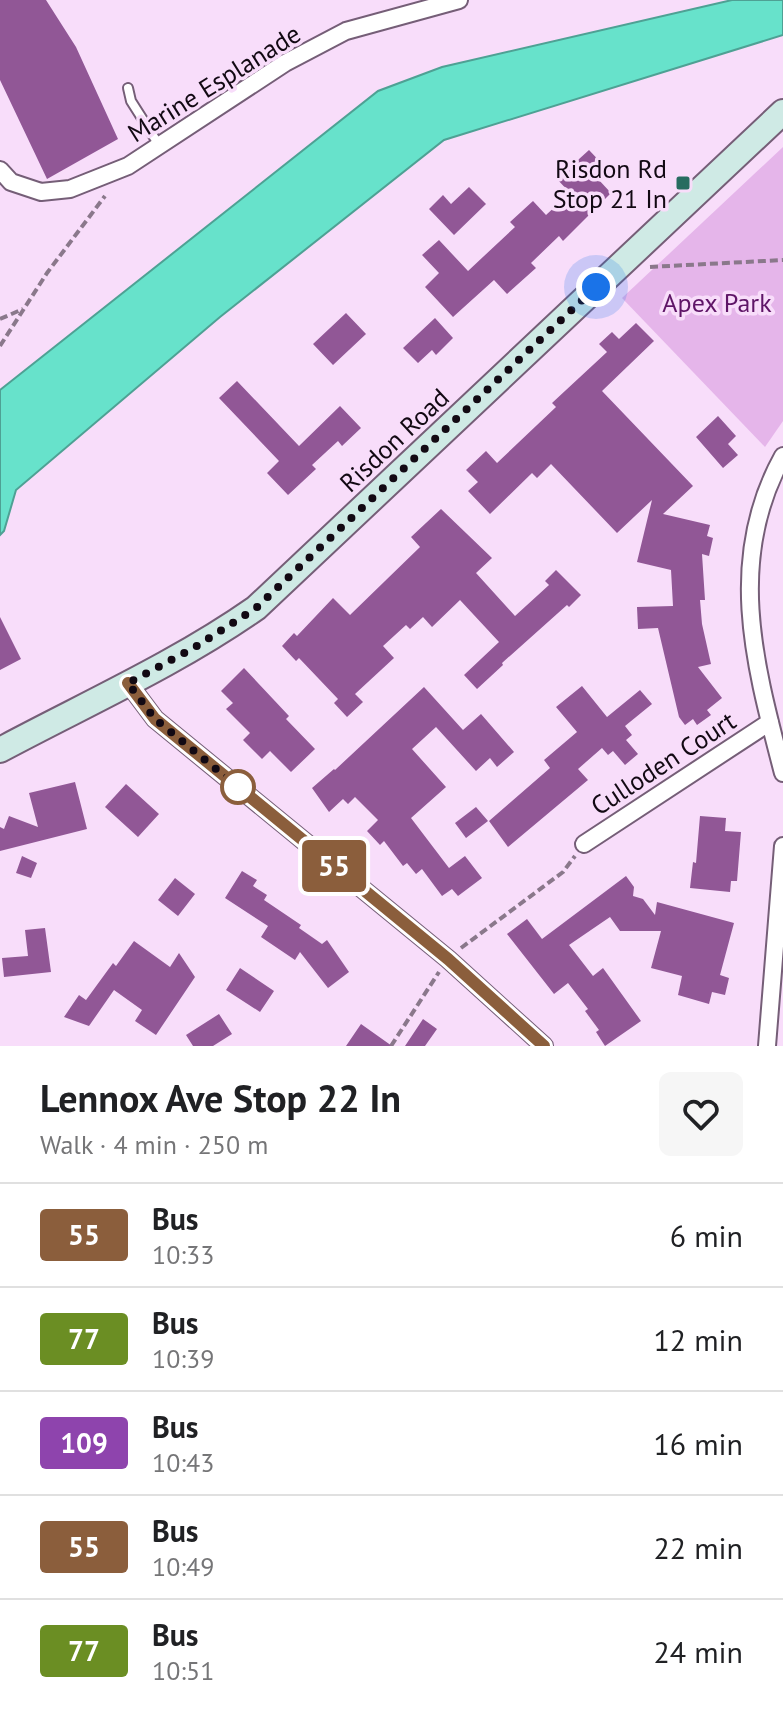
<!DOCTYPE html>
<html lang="en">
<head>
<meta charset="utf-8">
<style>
	:root { --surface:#fff; --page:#f6f6f6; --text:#202124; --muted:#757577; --line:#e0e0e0 }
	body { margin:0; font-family:"PT Sans",sans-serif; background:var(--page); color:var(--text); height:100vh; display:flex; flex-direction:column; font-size:30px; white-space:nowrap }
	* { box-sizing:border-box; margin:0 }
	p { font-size:26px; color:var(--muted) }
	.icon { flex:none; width:44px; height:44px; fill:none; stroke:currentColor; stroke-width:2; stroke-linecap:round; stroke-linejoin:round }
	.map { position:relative; height:1046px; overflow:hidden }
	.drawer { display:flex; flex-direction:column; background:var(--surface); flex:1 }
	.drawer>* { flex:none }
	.badge { padding:0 16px; border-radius:6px; font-size:28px; line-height:52px }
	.you { position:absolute; width:40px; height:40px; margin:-20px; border:6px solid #fff; border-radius:50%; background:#1a73e8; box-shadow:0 0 0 12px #1a73e833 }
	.map>.badge { position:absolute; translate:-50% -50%; box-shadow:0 0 0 4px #fff }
	.round { display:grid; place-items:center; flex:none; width:84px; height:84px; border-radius:12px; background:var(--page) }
	.overview { display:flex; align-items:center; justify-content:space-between; height:136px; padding:0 40px }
	h1 { font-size:38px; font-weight:600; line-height:60px }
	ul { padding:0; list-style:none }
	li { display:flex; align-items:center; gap:24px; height:104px; padding:0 40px; border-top:2px solid var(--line) }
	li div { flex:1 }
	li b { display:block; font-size:30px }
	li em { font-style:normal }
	li .badge { min-width:88px; font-weight:700; text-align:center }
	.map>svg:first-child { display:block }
	.green { fill:#e5b5ea }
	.water { fill:#67e2cb; stroke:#4ea194; stroke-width:2 }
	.building { fill:#915796 }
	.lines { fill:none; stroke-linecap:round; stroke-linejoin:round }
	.lane-casing { stroke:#755e77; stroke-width:12 }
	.street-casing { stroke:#755e77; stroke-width:20 }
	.secondary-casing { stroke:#755e77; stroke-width:28 }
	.path { stroke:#8a788b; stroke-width:4; stroke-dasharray:8 4; stroke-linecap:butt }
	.lane { stroke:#fff; stroke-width:8 }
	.street { stroke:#fff; stroke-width:16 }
	.secondary { stroke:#cfeae5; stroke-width:24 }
	.line-casing { stroke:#fff; stroke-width:18 }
	.line { stroke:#8b5e3c; stroke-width:12 }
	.walk { stroke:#120913; stroke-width:8; stroke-dasharray:0 14.4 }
	.poi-dot { fill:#276c60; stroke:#f8ddfa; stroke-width:3 }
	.stop-dot { fill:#fff; stroke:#8b5e3c; stroke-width:4 }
	.labels { text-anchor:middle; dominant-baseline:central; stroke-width:7; stroke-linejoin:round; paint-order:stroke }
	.street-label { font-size:26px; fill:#120913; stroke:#f8ddfa }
	.poi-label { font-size:26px; fill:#120913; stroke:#f8ddfa; text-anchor:end }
	.park-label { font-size:26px; fill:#5f1567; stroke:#f8ddfa }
</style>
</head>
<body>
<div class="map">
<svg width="783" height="1046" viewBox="0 0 783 1046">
	<rect width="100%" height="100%" fill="#f8ddfa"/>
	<!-- green -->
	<path class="green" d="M783,147V421L765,447L622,298Z"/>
	<!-- water -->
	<path class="water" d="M732,0H783V35L444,140L220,317L16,490L4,531L0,535V390L378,91L442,67Z"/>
	<!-- building -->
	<path class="building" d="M0,0H46L76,47L118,139L47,179L0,80Z
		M589,150L607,169L598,179L611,193L563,241L559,236L531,263L536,268L507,294L494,280L453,317L425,287L439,273L422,255L439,240L468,271L515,227L510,222L533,201L546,215L570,193L557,179Z
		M469,187L486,204L454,235L429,209L443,195L451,204Z
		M346,313L366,334L333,365L313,344Z
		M435,318L453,338L436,355L432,350L418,363L403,348Z
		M636,323L654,341L602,391L693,486L663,514L710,525L707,536L713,538L709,556L702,554L705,600H700L702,624L711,664L698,667L722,698L707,710L711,715L697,725L693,719L685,725L679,717L658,628L638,629L637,607L673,606L671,570L637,562L652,500L617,533L551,464L537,478L532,473L490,514L468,491L478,482L466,470L486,451L497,463L556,407L552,403L607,352L599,344L612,332L619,339Z
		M237,381L299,446L340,406L361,428L342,446L338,441L312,465L316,469L288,495L267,473L279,461L219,398Z
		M718,416L736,436L728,444L738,455L723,468L696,437Z
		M441,509L492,558L476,573L515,616L549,585L545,581L556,570L581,595L569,607L567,605L502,663L503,665L477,689L464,675L499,642L460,600L432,627L423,617L410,629L406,625L383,646L394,658L355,694L363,702L347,717L334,703L338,699L299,658L296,661L282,646L294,633L297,636L333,598L350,615L420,547L411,537Z
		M0,617L21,659L0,670Z
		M244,668L289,716L286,719L315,749L291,772L270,751L262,759L243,740L250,733L226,709L233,703L221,691Z
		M582,686L607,717L640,690L652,704L625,726L632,735L626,740L638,754L625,765L613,751L608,755L602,748L578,769L588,780L508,847L489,821L550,768L544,760L577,732L556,707Z
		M424,687L463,730L481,714L514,752L497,767L490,758L476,771L436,727L412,749L446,787L411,818L449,868L465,856L482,878L458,896L452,889L442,896L422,869L416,874L407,863L403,866L384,841L380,845L367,831L378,820L355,797L348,804L343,799L329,812L312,788L334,769L335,770Z
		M75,782L87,829L0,851V827L4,829L9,816L38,827L29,793Z
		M126,784L159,814L138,837L105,807Z
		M476,807L488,821L466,838L455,823Z
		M700,816L726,818L725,831L741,832L737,881H731L730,892L690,888L693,862L696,863Z
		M22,856L37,863L31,878L16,873Z
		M242,871L257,880L253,886L267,895L264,900L301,925L299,928L322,944L327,940L349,972L328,988L300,952L295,960L261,937L268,926L225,898Z
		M626,876L634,887L633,896L643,899L655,915L657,902L734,923L720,975L729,978L725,995L712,992L709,1004L678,995L682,976L651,968L661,931H620L610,917L569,945L593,976L603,968L641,1021L605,1046L596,1032L599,1030L585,1011L588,1009L568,983L554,994L507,934L527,919L542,939Z
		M175,878L195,894L178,916L158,900Z
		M45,928L51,972L4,977L2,958L28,956L25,930Z
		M134,941L170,967L179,953L195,977L156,1035L135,1021L142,1010L114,990L89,1026L64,1017L79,995L86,1000L113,963L116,966Z
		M240,968L274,991L260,1012L226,990Z
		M219,1014L232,1034L213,1046H193L186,1035Z
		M423,1019L437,1029L425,1046H405Z
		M361,1024L392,1046H346Z"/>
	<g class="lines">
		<defs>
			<path id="lane" d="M128,88L131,101L159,145"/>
			<path id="street" d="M0,170L11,182L41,192L70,189L128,166L285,63L346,31L459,0
				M783,456C725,560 755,666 783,773
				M128,683L155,719L448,959L544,1046
				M584,844L770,722
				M767,1046L783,846"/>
			<path id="secondary" d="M0,750C86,704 176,664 256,608L783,112"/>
		</defs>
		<!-- lane casing -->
		<use href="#lane" class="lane-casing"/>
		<!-- street casing -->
		<use href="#street" class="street-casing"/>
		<!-- secondary casing -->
		<use href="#secondary" class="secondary-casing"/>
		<!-- path -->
		<path class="path" d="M650,267L783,260
			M0,319L23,309
			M0,346L47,273L105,196
			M461,948L563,872L575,856
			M391,1046L439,972"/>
		<!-- lane -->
		<use href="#lane" class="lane"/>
		<!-- street -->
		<use href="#street" class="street"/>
		<!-- secondary -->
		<use href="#secondary" class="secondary"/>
	</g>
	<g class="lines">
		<defs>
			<path id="line" d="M128,683L155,719L448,959L544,1046"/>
		</defs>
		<!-- line casing -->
		<use href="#line" class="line-casing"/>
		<!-- line -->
		<use href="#line" class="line"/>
		<!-- walk -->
		<path class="walk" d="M238,787L155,719L128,683L192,649L256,608L596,287"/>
	</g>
	<!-- markers -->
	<rect class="poi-dot" x="675" y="175" width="16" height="16" rx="4"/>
	<circle class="stop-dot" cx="238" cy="787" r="16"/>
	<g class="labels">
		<!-- street labels -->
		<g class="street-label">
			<text transform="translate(214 83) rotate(-32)">Marine Esplanade</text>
			<text transform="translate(394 440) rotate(-43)">Risdon Road</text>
			<text transform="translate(663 763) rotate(-33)">Culloden Court</text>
		</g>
		<!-- poi labels -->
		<g class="poi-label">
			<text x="667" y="168">Risdon Rd<tspan x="667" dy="30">Stop 21 In</tspan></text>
		</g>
		<!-- park labels -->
		<g class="park-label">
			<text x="717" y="302">Apex Park</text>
		</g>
	</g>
</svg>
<div class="you" style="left:596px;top:287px"></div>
<b class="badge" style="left:334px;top:866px;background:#8b5e3c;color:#fff">55</b>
</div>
<section class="drawer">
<div class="overview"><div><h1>Lennox Ave Stop 22 In</h1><p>Walk · 4 min · 250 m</p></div><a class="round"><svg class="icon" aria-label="heart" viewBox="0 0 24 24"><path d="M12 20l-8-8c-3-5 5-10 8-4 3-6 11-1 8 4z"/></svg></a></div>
<ul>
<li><span class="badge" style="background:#8b5e3c;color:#fff">55</span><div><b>Bus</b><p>10:33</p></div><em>6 min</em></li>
<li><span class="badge" style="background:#6b8e23;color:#fff">77</span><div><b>Bus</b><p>10:39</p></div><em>12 min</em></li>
<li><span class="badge" style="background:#8e44ad;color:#fff">109</span><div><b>Bus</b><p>10:43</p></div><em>16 min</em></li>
<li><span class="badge" style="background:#8b5e3c;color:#fff">55</span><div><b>Bus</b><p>10:49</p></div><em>22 min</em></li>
<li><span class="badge" style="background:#6b8e23;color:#fff">77</span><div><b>Bus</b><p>10:51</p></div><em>24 min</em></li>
</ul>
</section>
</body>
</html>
